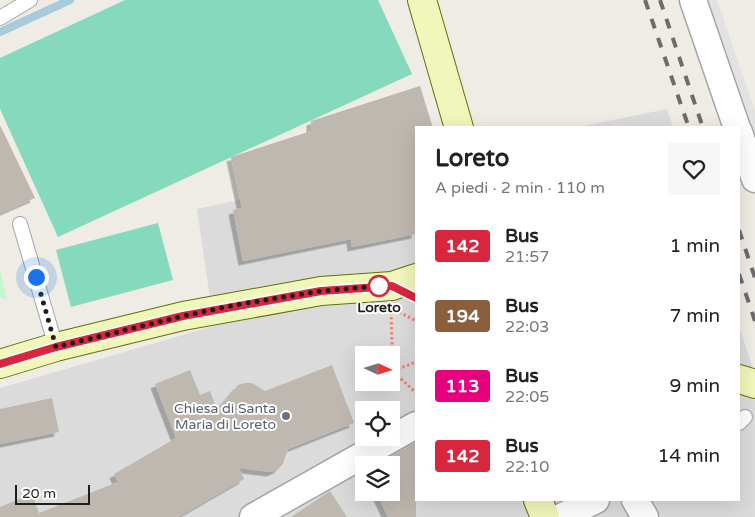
<!DOCTYPE html>
<html lang="it">
<head>
<meta charset="utf-8">
<style>
	:root { --surface:#fff; --page:#f6f6f6; --text:#222; --muted:#767676 }
	body { margin:0; font-family:"Varela Round",sans-serif; background:var(--page); color:var(--text); height:100vh; display:flex; flex-direction:column; font-size:19px; white-space:nowrap }
	* { box-sizing:border-box; margin:0 }
	p { font-size:16px; color:var(--muted) }
	.icon { flex:none; width:28px; height:28px; fill:none; stroke:currentColor; stroke-width:2; stroke-linecap:round; stroke-linejoin:round }
	.map { position:relative; flex:1; overflow:hidden }
	.sheet { position:absolute; left:415px; top:126px; width:325px; height:375px; display:flex; flex-direction:column; background:var(--surface); border-radius:0px; box-shadow:0 5px 20px #0002 }
	.sheet>* { flex:none }
	.badge { padding:0 10px; border-radius:4px; font-size:18px; line-height:32px }
	.needle { width:32px; rotate:94deg }
	.controls { position:absolute; left:355px; top:346px; display:grid; gap:10px }
	.controls a { display:grid; place-items:center; width:45px; height:45px; border-radius:0px; background:var(--surface); box-shadow:0 5px 20px #0002; font-size:25px }
	.scale { position:absolute; left:15px; bottom:12px; width:75px; box-sizing:border-box; padding-left:5px; border:2px solid #1e1e1e; border-top:0; font-size:14px; line-height:18px; white-space:nowrap; color:#1e1e1e; -webkit-text-stroke:4px #fff; paint-order:stroke }
	.you { position:absolute; width:25px; height:25px; margin:-12px; border:4px solid #fff; border-radius:50%; background:#1a73e8; box-shadow:0 0 0 8px #1a73e833 }
	.map>.badge { position:absolute; translate:-50% -50%; box-shadow:0 0 0 2px #fff }
	.round { display:grid; place-items:center; flex:none; width:52px; height:52px; border-radius:0px; background:var(--page) }
	.head { display:flex; align-items:center; justify-content:space-between; height:85px; padding:0 20px }
	h1 { font-size:24px; font-weight:800; line-height:38px }
	ul { padding:0; list-style:none }
	li { display:flex; align-items:center; gap:15px; height:70px; padding:0 20px }
	li div { flex:1 }
	li b { display:block; font-size:19px }
	li em { font-style:normal }
	li .badge { min-width:55px; font-weight:700; text-align:center }
	.map>svg:first-child { display:block }
	.residential { fill:#dcdbdb; fill-rule:evenodd }
	.park { fill:#c3f7c9 }
	.pitch { fill:#85dabd }
	.parking { fill:#e2e2e2 }
	.lines { fill:none; stroke-linecap:round; stroke-linejoin:round }
	.stream { stroke:#a6ccda; stroke-width:8 }
	.building { fill:#bfb8b1; filter:url(#shadow) }
	.lane-casing { stroke:#a5a5a5; stroke-width:16 }
	.street-casing { stroke:#a5a5a5; stroke-width:29 }
	.secondary-casing { stroke:#617009; stroke-width:30 }
	.path { stroke:#f48370; stroke-width:3; stroke-dasharray:2.5 2.5; stroke-linecap:butt }
	.lane { stroke:#fff; stroke-width:14 }
	.street { stroke:#fff; stroke-width:26 }
	.secondary { stroke:#f1f7ba; stroke-width:28 }
	.rail { stroke:#6c6c6c; stroke-width:4; stroke-dasharray:10 10; stroke-linecap:butt }
	.line-casing { stroke:#fff; stroke-width:11 }
	.line { stroke:#d7263d; stroke-width:8 }
	.walk { stroke:#1e1e1e; stroke-width:5; stroke-dasharray:0 9 }
	.stop-dot { fill:#fff; stroke:#d7263d; stroke-width:2.5 }
	.worship-dot { fill:#6b7280; stroke:#fff; stroke-width:2 }
	.labels { text-anchor:middle; dominant-baseline:central; stroke-width:4; stroke-linejoin:round; paint-order:stroke }
	.stop-label { font-size:14px; font-weight:bold; fill:#1e1e1e; stroke:#fff }
	.worship-label { font-size:14px; fill:#5b616d; stroke:#fff; text-anchor:end }
</style>
</head>
<body>
<div class="map">
<svg width="755" height="517" viewBox="0 0 755 517">
	<defs>
		<filter id="shadow"><feDropShadow dx="-4.5" dy="4.5" stdDeviation="0" flood-color="#0004"/></filter>
	</defs>
	<rect width="100%" height="100%" fill="#eeece4"/>
	<!-- residential -->
	<path class="residential" d="M667,109L673,127H578Z
		M416,162V500H739V326L755,375V517H0V388L214,326L197,209ZM364,355H391V382H364ZM364,410H391V438H364ZM364,465H391V492H364Z"/>
	<!-- park -->
	<path class="park" d="M0,270L7,301L0,296Z"/>
	<!-- pitch -->
	<path class="pitch" d="M125,0H378L412,74L58,237L0,109V58Z
		M158,223L173,280L71,307L56,250Z"/>
	<!-- parking -->
	<path class="parking" d="M708,0H717L755,111V135Z"/>
	<g class="lines">
		<!-- stream -->
		<path class="stream" d="M0,32L70,0"/>
	</g>
	<!-- building -->
	<path class="building" d="M420,86L433,128H416V234L352,247L351,239L243,261L233,210L242,208L231,157L311,131V121Z
		M0,125L35,198L0,213Z
		M332,365L354,423L288,449L283,464L278,469L271,472L239,468L244,479L178,517H0V507L32,494L39,513L118,482L114,474L176,438L155,384L190,370L200,395L210,391L217,410L238,385L245,383H252L265,391Z
		M52,398L59,432L0,444V409Z
		M416,442V517H388L376,492H391V465H376Z
		M330,491L347,517H291Z"/>
	<g class="lines">
		<defs>
			<path id="lane" d="M0,18L30,0
				M20,224L56,347
				M739,423L745,417"/>
			<path id="street" d="M693,0L737,128
				M739,132L755,179
				M635,500L645,517
				M253,517L416,425
				M561,517L596,500"/>
			<path id="secondary" d="M422,0L459,128
				M0,364L56,347L183,316L321,291L392,286L416,278
				M739,379L755,384
				M538,500L545,517"/>
		</defs>
		<!-- lane casing -->
		<use href="#lane" class="lane-casing"/>
		<!-- street casing -->
		<use href="#street" class="street-casing"/>
		<!-- secondary casing -->
		<use href="#secondary" class="secondary-casing"/>
		<!-- path -->
		<path class="path" d="M391,312L393,371L416,393
			M399,312L416,321
			M739,335H740
			M393,371L416,362"/>
		<!-- lane -->
		<use href="#lane" class="lane"/>
		<!-- street -->
		<use href="#street" class="street"/>
		<!-- secondary -->
		<use href="#secondary" class="secondary"/>
		<!-- rail -->
		<path class="rail" d="M645,0L689,128
			M660,0L703,128
			M739,230L755,278
			M739,274L755,321"/>
	</g>
	<g class="lines">
		<defs>
			<path id="line" d="M0,364L56,347L183,316L321,291L392,286L416,298"/>
		</defs>
		<!-- line casing -->
		<use href="#line" class="line-casing"/>
		<!-- line -->
		<use href="#line" class="line"/>
		<!-- walk -->
		<path class="walk" d="M36,277L56,347L183,316L235,305L321,291L379,286"/>
	</g>
	<!-- markers -->
	<circle class="stop-dot" cx="379" cy="286" r="10"/>
	<circle class="worship-dot" cx="286" cy="416" r="5"/>
	<g class="labels">
		<!-- stop labels -->
		<g class="stop-label">
			<text x="379" y="307">Loreto</text>
		</g>
		<!-- worship labels -->
		<g class="worship-label">
			<text x="276" y="408">Chiesa di Santa<tspan x="276" dy="16">Maria di Loreto</tspan></text>
		</g>
	</g>
</svg>
<div class="controls">
<a><svg class="needle" viewBox="-14 -14 28 28"><path d="M0-13l5 13h-10z" fill="#e53935"/><path d="M0 13l5-13h-10z" fill="#767676"/></svg></a>
<a><svg class="icon" aria-label="locate" viewBox="0 0 24 24"><circle cx="12" cy="12" r="6"/><path d="M12 2v4M12 18v4M2 12h4M18 12h4"/></svg></a>
<a><svg class="icon" aria-label="layers" viewBox="0 0 24 24"><path d="M12 4l9 5-9 5-9-5zM3 14l9 5 9-5"/></svg></a>
</div>
<div class="scale">20 m</div>
<div class="you" style="left:36px;top:277px"></div>
<section class="sheet">
<div class="head"><div><h1>Loreto</h1><p>A piedi · 2 min · 110 m</p></div><a class="round"><svg class="icon" aria-label="heart" viewBox="0 0 24 24"><path d="M12 20l-8-8c-3-5 5-10 8-4 3-6 11-1 8 4z"/></svg></a></div>
<ul>
<li><span class="badge" style="background:#d7263d;color:#fff">142</span><div><b>Bus</b><p>21:57</p></div><em>1 min</em></li>
<li><span class="badge" style="background:#8b5e3c;color:#fff">194</span><div><b>Bus</b><p>22:03</p></div><em>7 min</em></li>
<li><span class="badge" style="background:#e6007e;color:#fff">113</span><div><b>Bus</b><p>22:05</p></div><em>9 min</em></li>
<li><span class="badge" style="background:#d7263d;color:#fff">142</span><div><b>Bus</b><p>22:10</p></div><em>14 min</em></li>
</ul>
</section>
</div>
</body>
</html>
